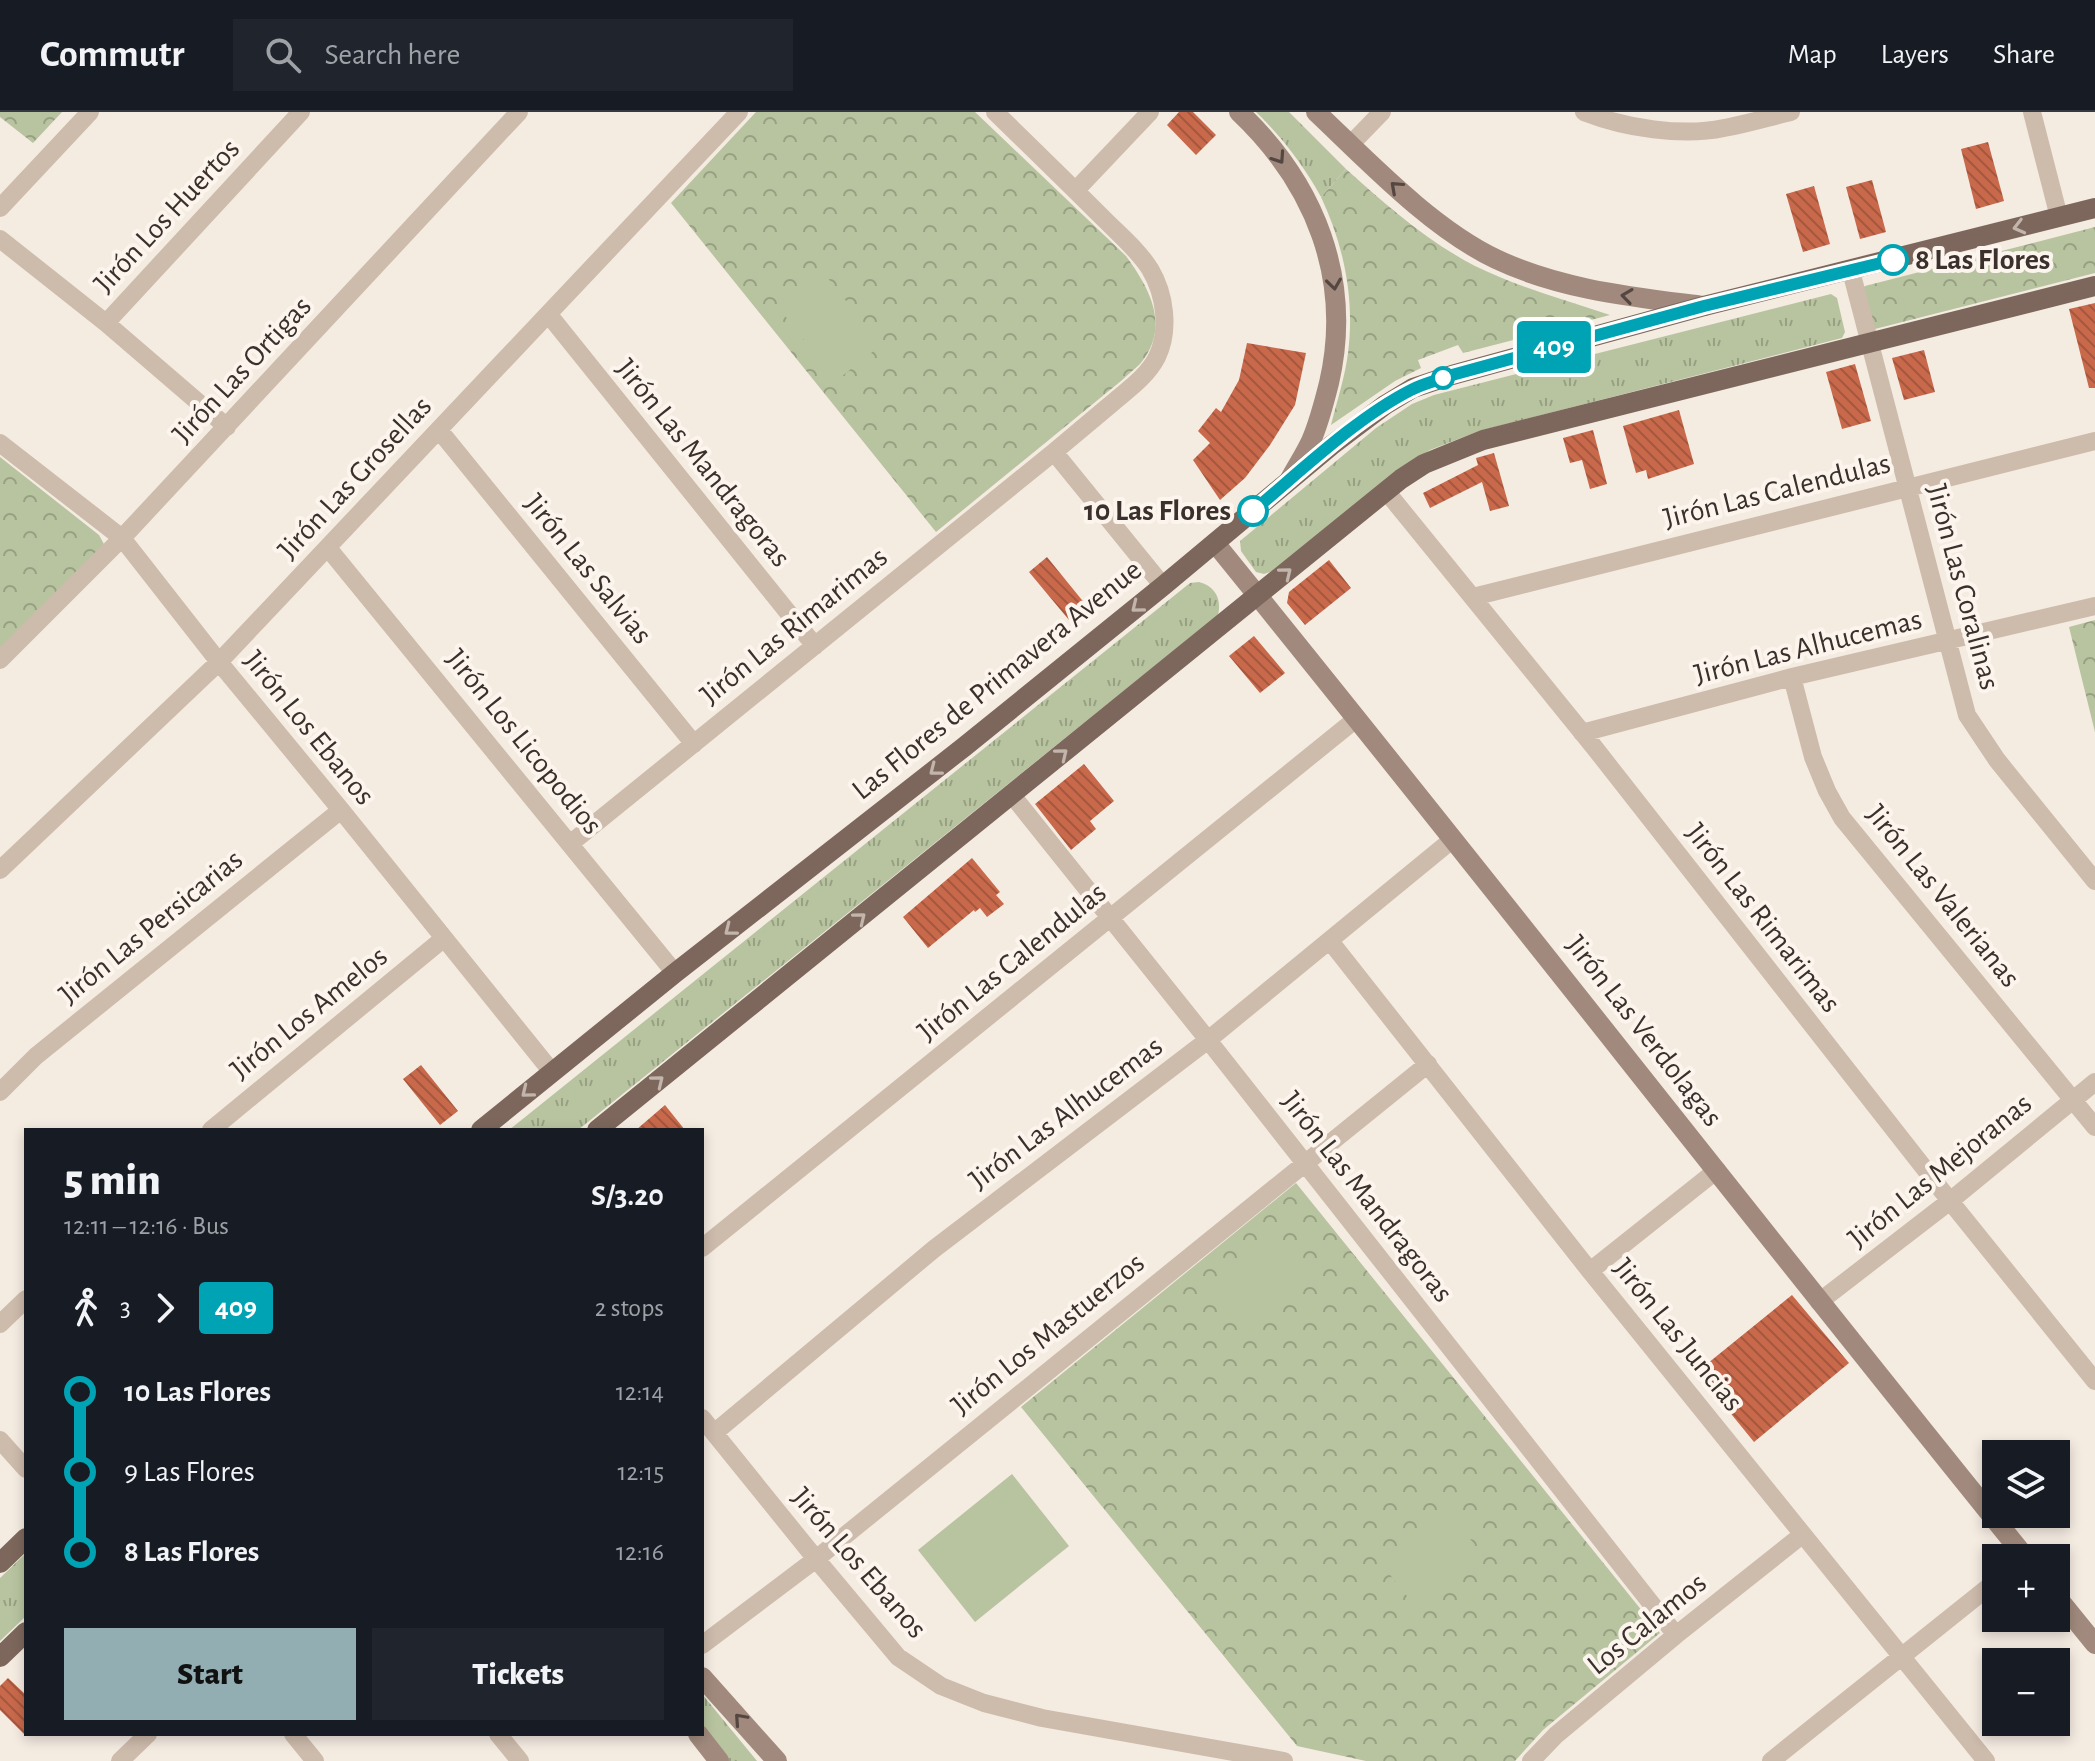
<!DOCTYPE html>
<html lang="en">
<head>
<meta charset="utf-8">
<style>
	:root { --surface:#171b24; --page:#20242c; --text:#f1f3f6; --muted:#9ea1a6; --line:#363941; --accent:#92aeb2 }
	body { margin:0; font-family:"Alegreya Sans",sans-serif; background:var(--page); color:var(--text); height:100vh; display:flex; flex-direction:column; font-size:30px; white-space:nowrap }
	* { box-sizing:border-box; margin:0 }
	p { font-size:26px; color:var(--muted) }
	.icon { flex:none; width:44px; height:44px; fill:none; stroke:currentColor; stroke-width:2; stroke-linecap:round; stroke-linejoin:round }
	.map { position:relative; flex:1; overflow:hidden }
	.panel { position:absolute; left:24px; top:1016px; width:680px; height:608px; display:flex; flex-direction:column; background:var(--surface); border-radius:0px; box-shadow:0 4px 12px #0003 }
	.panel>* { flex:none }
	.badge { padding:0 16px; border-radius:6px; font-size:28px; line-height:52px }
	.buttons { position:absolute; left:1982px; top:1328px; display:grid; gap:16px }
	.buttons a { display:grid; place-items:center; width:88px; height:88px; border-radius:0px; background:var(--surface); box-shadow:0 4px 12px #0003; font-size:40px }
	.map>.badge { position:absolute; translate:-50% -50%; box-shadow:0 0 0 4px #fff }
	.legs { display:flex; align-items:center; gap:12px; height:88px; padding:0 40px; font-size:26px }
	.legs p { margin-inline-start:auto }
	.overview { display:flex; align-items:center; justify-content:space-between; height:136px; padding:0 40px }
	h1 { font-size:44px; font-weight:800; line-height:60px }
	.button { display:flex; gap:16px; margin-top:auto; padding:16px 40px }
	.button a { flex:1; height:92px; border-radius:0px; background:var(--accent); color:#111; font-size:32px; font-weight:800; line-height:92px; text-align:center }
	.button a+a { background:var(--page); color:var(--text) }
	ul { padding:0 40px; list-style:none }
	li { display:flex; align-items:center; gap:28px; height:80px; font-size:30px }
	li i { display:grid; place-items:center; width:12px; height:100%; margin:0 10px; background:currentColor }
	li i::after { content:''; width:20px; height:20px; margin:-10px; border:6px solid; border-radius:50%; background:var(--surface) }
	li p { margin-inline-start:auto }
	li:first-child i { background:linear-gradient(#0000 50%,currentColor 0) }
	li:last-child i { background:linear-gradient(currentColor 50%,#0000 0) }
	header { display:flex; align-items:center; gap:48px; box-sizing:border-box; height:112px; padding:0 40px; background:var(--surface); border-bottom:2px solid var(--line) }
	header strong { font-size:38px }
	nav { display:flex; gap:44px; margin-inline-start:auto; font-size:28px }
	.search { width:560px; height:72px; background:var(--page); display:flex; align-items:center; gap:20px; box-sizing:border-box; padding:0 28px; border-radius:0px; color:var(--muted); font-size:30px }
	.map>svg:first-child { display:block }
	.grass { fill:url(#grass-tufts) }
	.park { fill:url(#park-crowns) }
	.garden { fill:#b8c4a0 }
	.building { fill:url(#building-back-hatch) }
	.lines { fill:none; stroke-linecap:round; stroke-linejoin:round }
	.street { stroke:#cdbbac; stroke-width:18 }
	.secondary { stroke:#a18a7d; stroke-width:20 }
	.primary { stroke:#7d675c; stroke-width:20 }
	.oneway { stroke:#544640 }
	.oneway2 { stroke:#c2b5ac }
	.line-1-casing { stroke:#fff; stroke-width:18 }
	.line-1 { stroke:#00a3b4; stroke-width:12 }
	.stop-1-dot { fill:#fff; stroke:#00a3b4; stroke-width:4 }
	.labels { text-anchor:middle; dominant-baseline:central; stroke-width:8; stroke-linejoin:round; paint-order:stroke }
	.street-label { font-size:30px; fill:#3b302b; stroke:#fbf5ee }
	.stop-label { font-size:30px; font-weight:bold; fill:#3b302b; stroke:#fbf5ee; text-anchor:start }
</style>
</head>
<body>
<header>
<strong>Commutr</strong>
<div class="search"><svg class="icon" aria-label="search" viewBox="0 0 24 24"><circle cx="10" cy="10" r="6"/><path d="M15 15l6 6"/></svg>Search here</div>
<nav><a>Map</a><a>Layers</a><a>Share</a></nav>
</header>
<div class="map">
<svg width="2095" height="1649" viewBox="0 0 2095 1649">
	<defs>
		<pattern id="grass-tufts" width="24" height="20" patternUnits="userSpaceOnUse" patternTransform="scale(2)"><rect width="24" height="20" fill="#b8c4a0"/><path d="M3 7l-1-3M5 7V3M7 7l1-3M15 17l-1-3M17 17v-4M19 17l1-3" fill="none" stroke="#97a083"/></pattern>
		<pattern id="park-crowns" width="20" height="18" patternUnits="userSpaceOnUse" patternTransform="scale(2)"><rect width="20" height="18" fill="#b8c4a0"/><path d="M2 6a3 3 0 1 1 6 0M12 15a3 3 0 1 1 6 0" fill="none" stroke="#97a083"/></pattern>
		<pattern id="building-back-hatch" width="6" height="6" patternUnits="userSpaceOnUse" patternTransform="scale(2)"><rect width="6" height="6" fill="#c8694b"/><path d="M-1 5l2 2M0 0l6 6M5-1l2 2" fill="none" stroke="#a4573f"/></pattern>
	</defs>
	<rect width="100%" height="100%" fill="#f4ebe1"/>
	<!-- grass -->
	<path class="grass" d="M1256,0H1289L1346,57L1321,85C1304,54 1282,25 1256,0Z
		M1831,182L1837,186L1845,220L1842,226L1479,319L1430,338L1397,360L1273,459L1264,462L1256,460L1241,439L1240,429L1376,316L1412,292L1434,283Z
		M1199,470C1215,474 1222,487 1218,503L578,1018H509L1190,471Z
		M26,1441V1504L0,1529V1466Z
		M702,1582L757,1649H729L702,1616Z"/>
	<!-- park -->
	<path class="park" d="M0,0H62L33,31L0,5Z
		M756,0H975L1126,144C1150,177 1171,215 1140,252C1134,258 1127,263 1121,269L936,420L671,91Z
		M1346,57C1386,93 1427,129 1475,154C1518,175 1565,188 1610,203L1463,241L1458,233L1418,248L1421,256L1395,269L1331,313C1337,289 1345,265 1348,241C1355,187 1344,134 1321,85Z
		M2095,115V161L1875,217L1862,177L1865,174Z
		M0,345L99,423L105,434L0,537Z
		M2095,508V620L2069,515Z
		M1296,1071L1660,1521L1543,1618L1515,1649H1366L1297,1634L1021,1295Z"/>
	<!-- garden -->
	<path class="garden" d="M827,165L881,233L836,269L782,200Z
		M1278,1122L1312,1164L1244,1219L1211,1176Z
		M1012,1362L1069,1434L975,1510L918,1438Z
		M1447,1397L1481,1441L1414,1493L1379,1449Z"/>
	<!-- building -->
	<path class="building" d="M1179,0H1193L1216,23L1196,43L1167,13Z
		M1988,30L2004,89L1976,97L1961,37Z
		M1872,68L1886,120L1860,127L1846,75Z
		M1814,74L1830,132L1803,140L1786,82Z
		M2095,191V276H2089L2069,197Z
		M1247,231L1306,241L1295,293L1270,333L1245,366L1220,388L1193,348L1210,331L1198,319L1216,296L1221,300L1239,268Z
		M1924,238L1935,280L1904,288L1892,246Z
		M1855,252L1871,309L1842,317L1826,260Z
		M1679,298L1694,352L1648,367L1646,358L1636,361L1623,314Z
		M1593,318L1607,372L1590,377L1582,348L1570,351L1563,326Z
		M1494,341L1509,394L1490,399L1482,370L1430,396L1423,381L1478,353L1476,346Z
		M1047,445L1086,493L1069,508L1029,460Z
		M1329,448L1351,476L1305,513L1287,491L1289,480Z
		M1254,524L1285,561L1260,581L1229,544Z
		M1084,652L1114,689L1090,709L1096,717L1071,738L1035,692Z
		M972,746L1000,780L996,783L1004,792L987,805L980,796L975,800L974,798L928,836L903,805Z
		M421,953L458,999L440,1013L403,967Z
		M665,993L685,1018H636Z
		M1792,1183L1849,1251L1754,1330L1697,1260Z
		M8,1566L26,1583V1624L0,1598V1574Z"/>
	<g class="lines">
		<!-- street -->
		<path class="street" d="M1584,0C1625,16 1682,25 1724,16C1747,12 1769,5 1791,0
			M2032,0L2059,105
			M1350,33L1382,0
			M1076,78L1150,0
			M0,96L90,0
			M0,127L106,211L227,315
			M1851,159L1967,603L1997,648L2095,769
			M549,203L815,534
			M106,211L301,0
			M439,318L694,632
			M0,331L122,426L219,550L341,698L552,960
			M1054,340L1163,474
			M1386,379L1594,635L1950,1089L2095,1269
			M328,436L675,861
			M1473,485L2095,329
			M0,548L122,426L519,0
			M1792,565L1813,645L1827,679L1842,706L2095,1015
			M1582,621L1792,565L2095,494
			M1012,683L1208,928L1676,1523
			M571,731L1054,340C1072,325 1091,309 1110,293C1126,279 1147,265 1157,245C1170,218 1165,182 1150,157C1138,138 1120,123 1104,107C1068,71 1031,35 995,0
			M0,758L219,550L739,0
			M1330,829L1590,1159L1986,1649
			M0,980L36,944L341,698
			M211,1018L443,827
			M702,1136L1356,607
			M1590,1159L1717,1058
			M1819,1190L1950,1089L2095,970
			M0,1212L26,1187
			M702,1306L816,1447L898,1545L941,1574L984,1591L1042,1606L1284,1649
			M714,1321L934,1137L1208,928L1453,727
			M0,1328L26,1357
			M702,1533L816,1447L1428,952
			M293,1622L315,1649
			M498,1622L520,1649
			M120,1649L148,1622
			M1531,1649L1556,1623L1676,1523L1802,1423
			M1771,1649L1996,1469"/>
		<!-- secondary -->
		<path class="secondary" d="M1239,0C1315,72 1353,167 1329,271C1324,291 1319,311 1311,329C1305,342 1297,354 1290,367
			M1316,0C1369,50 1431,116 1496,147C1561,178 1634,185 1704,194
			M1215,431C1488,767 1753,1109 2026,1446
			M2056,1484L2095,1532
			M702,1565L777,1649
			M698,1622L719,1649"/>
		<!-- primary -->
		<path class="primary" d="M481,1018L675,861L964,635L1163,474L1332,333L1385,293L1413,276L1452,263L1704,194L2095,96
			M597,1018L1401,367L1424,352L1483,328L2095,174
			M0,1451L26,1426
			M0,1545L26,1520"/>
	</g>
	<!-- one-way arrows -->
	<defs><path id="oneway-chevron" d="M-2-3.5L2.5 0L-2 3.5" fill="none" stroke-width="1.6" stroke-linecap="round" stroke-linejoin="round" transform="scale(2)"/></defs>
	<g class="oneway">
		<use href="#oneway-chevron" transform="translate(1279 46) rotate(56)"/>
		<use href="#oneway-chevron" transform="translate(1396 75) rotate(-138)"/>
		<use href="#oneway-chevron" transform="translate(1334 172) rotate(82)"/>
		<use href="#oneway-chevron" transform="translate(1627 184) rotate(-172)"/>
		<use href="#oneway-chevron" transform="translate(740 1607) rotate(-132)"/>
	</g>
	<g class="oneway2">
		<use href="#oneway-chevron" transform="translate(2019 115) rotate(166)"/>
		<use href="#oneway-chevron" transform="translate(1286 461) rotate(-39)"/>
		<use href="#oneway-chevron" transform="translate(1137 495) rotate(141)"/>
		<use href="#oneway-chevron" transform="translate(1062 642) rotate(-39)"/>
		<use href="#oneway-chevron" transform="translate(935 658) rotate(142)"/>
		<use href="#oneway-chevron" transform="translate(860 806) rotate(-39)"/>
		<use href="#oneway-chevron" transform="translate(730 818) rotate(142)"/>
		<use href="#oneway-chevron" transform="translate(658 969) rotate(-39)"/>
		<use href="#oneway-chevron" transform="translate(527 980) rotate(141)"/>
	</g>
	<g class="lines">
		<defs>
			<path id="line-1" d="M1253,399C1301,359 1356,306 1411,278C1424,271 1439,268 1452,263L1704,194L1893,148"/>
		</defs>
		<!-- line-1 casing -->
		<use href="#line-1" class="line-1-casing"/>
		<!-- line-1 -->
		<use href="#line-1" class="line-1"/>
	</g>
	<!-- markers -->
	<g class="stop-1-dot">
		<circle cx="1893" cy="148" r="14"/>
		<circle cx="1443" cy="266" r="10"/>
		<circle cx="1253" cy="399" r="14"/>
	</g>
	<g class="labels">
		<!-- street labels -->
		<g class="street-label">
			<text transform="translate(167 104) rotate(-47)">Jirón Los Huertos</text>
			<text transform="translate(242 258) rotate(-47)">Jirón Las Ortigas</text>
			<text transform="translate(703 351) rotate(51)">Jirón Las Mandragoras</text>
			<text transform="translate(355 366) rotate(-47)">Jirón Las Grosellas</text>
			<text transform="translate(1777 379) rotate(-14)">Jirón Las Calendulas</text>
			<text transform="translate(588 457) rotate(51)">Jirón Las Salvias</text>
			<text transform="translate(1963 475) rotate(75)">Jirón Las Coralinas</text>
			<text transform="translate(794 514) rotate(-39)">Jirón Las Rimarimas</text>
			<text transform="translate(1808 535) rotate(-14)">Jirón Las Alhucemas</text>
			<text transform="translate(997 568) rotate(-39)">Las Flores de Primavera Avenue</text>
			<text transform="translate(309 616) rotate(51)">Jirón Los Ebanos</text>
			<text transform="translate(524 630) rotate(51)">Jirón Los Licopodios</text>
			<text transform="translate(1943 784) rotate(51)">Jirón Las Valerianas</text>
			<text transform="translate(1763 806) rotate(52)">Jirón Las Rimarimas</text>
			<text transform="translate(151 815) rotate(-39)">Jirón Las Persicarias</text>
			<text transform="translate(1012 850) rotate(-39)">Jirón Las Calendulas</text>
			<text transform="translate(309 901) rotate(-39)">Jirón Los Amelos</text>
			<text transform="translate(1644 919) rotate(52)">Jirón Las Verdolagas</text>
			<text transform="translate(1066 1001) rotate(-37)">Jirón Las Alhucemas</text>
			<text transform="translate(1940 1059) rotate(-39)">Jirón Las Mejoranas</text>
			<text transform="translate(1367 1085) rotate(52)">Jirón Las Mandragoras</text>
			<text transform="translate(1048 1222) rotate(-39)">Jirón Los Mastuerzos</text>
			<text transform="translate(1678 1223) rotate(51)">Jirón Las Juncias</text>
			<text transform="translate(859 1451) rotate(49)">Jirón Los Ebanos</text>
			<text transform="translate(1647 1512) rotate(-39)">Los Calamos</text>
		</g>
		<!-- stop labels -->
		<g class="stop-label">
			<text x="1915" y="148">8 Las Flores</text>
			<text x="1231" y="399" text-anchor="end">10 Las Flores</text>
		</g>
	</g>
</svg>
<div class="buttons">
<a><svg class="icon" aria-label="layers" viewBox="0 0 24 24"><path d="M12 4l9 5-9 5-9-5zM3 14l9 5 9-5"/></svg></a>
<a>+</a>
<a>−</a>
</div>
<b class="badge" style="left:1554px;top:235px;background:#00a3b4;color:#fff">409</b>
<section class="panel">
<div class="overview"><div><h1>5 min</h1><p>12:11 – 12:16 · Bus</p></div><b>S/3.20</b></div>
<div class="legs"><svg class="icon" aria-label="walk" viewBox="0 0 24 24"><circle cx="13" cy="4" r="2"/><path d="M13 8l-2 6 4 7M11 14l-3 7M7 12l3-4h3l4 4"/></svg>3<svg class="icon" aria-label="forward" viewBox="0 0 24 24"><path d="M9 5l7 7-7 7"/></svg><b class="badge" style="background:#00a3b4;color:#fff">409</b><p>2 stops</p></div>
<ul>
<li><i style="color:#00a3b4"></i><b>10 Las Flores</b><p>12:14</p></li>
<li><i style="color:#00a3b4"></i><span>9 Las Flores</span><p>12:15</p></li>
<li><i style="color:#00a3b4"></i><b>8 Las Flores</b><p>12:16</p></li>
</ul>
<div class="button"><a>Start</a><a>Tickets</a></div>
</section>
</div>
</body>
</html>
